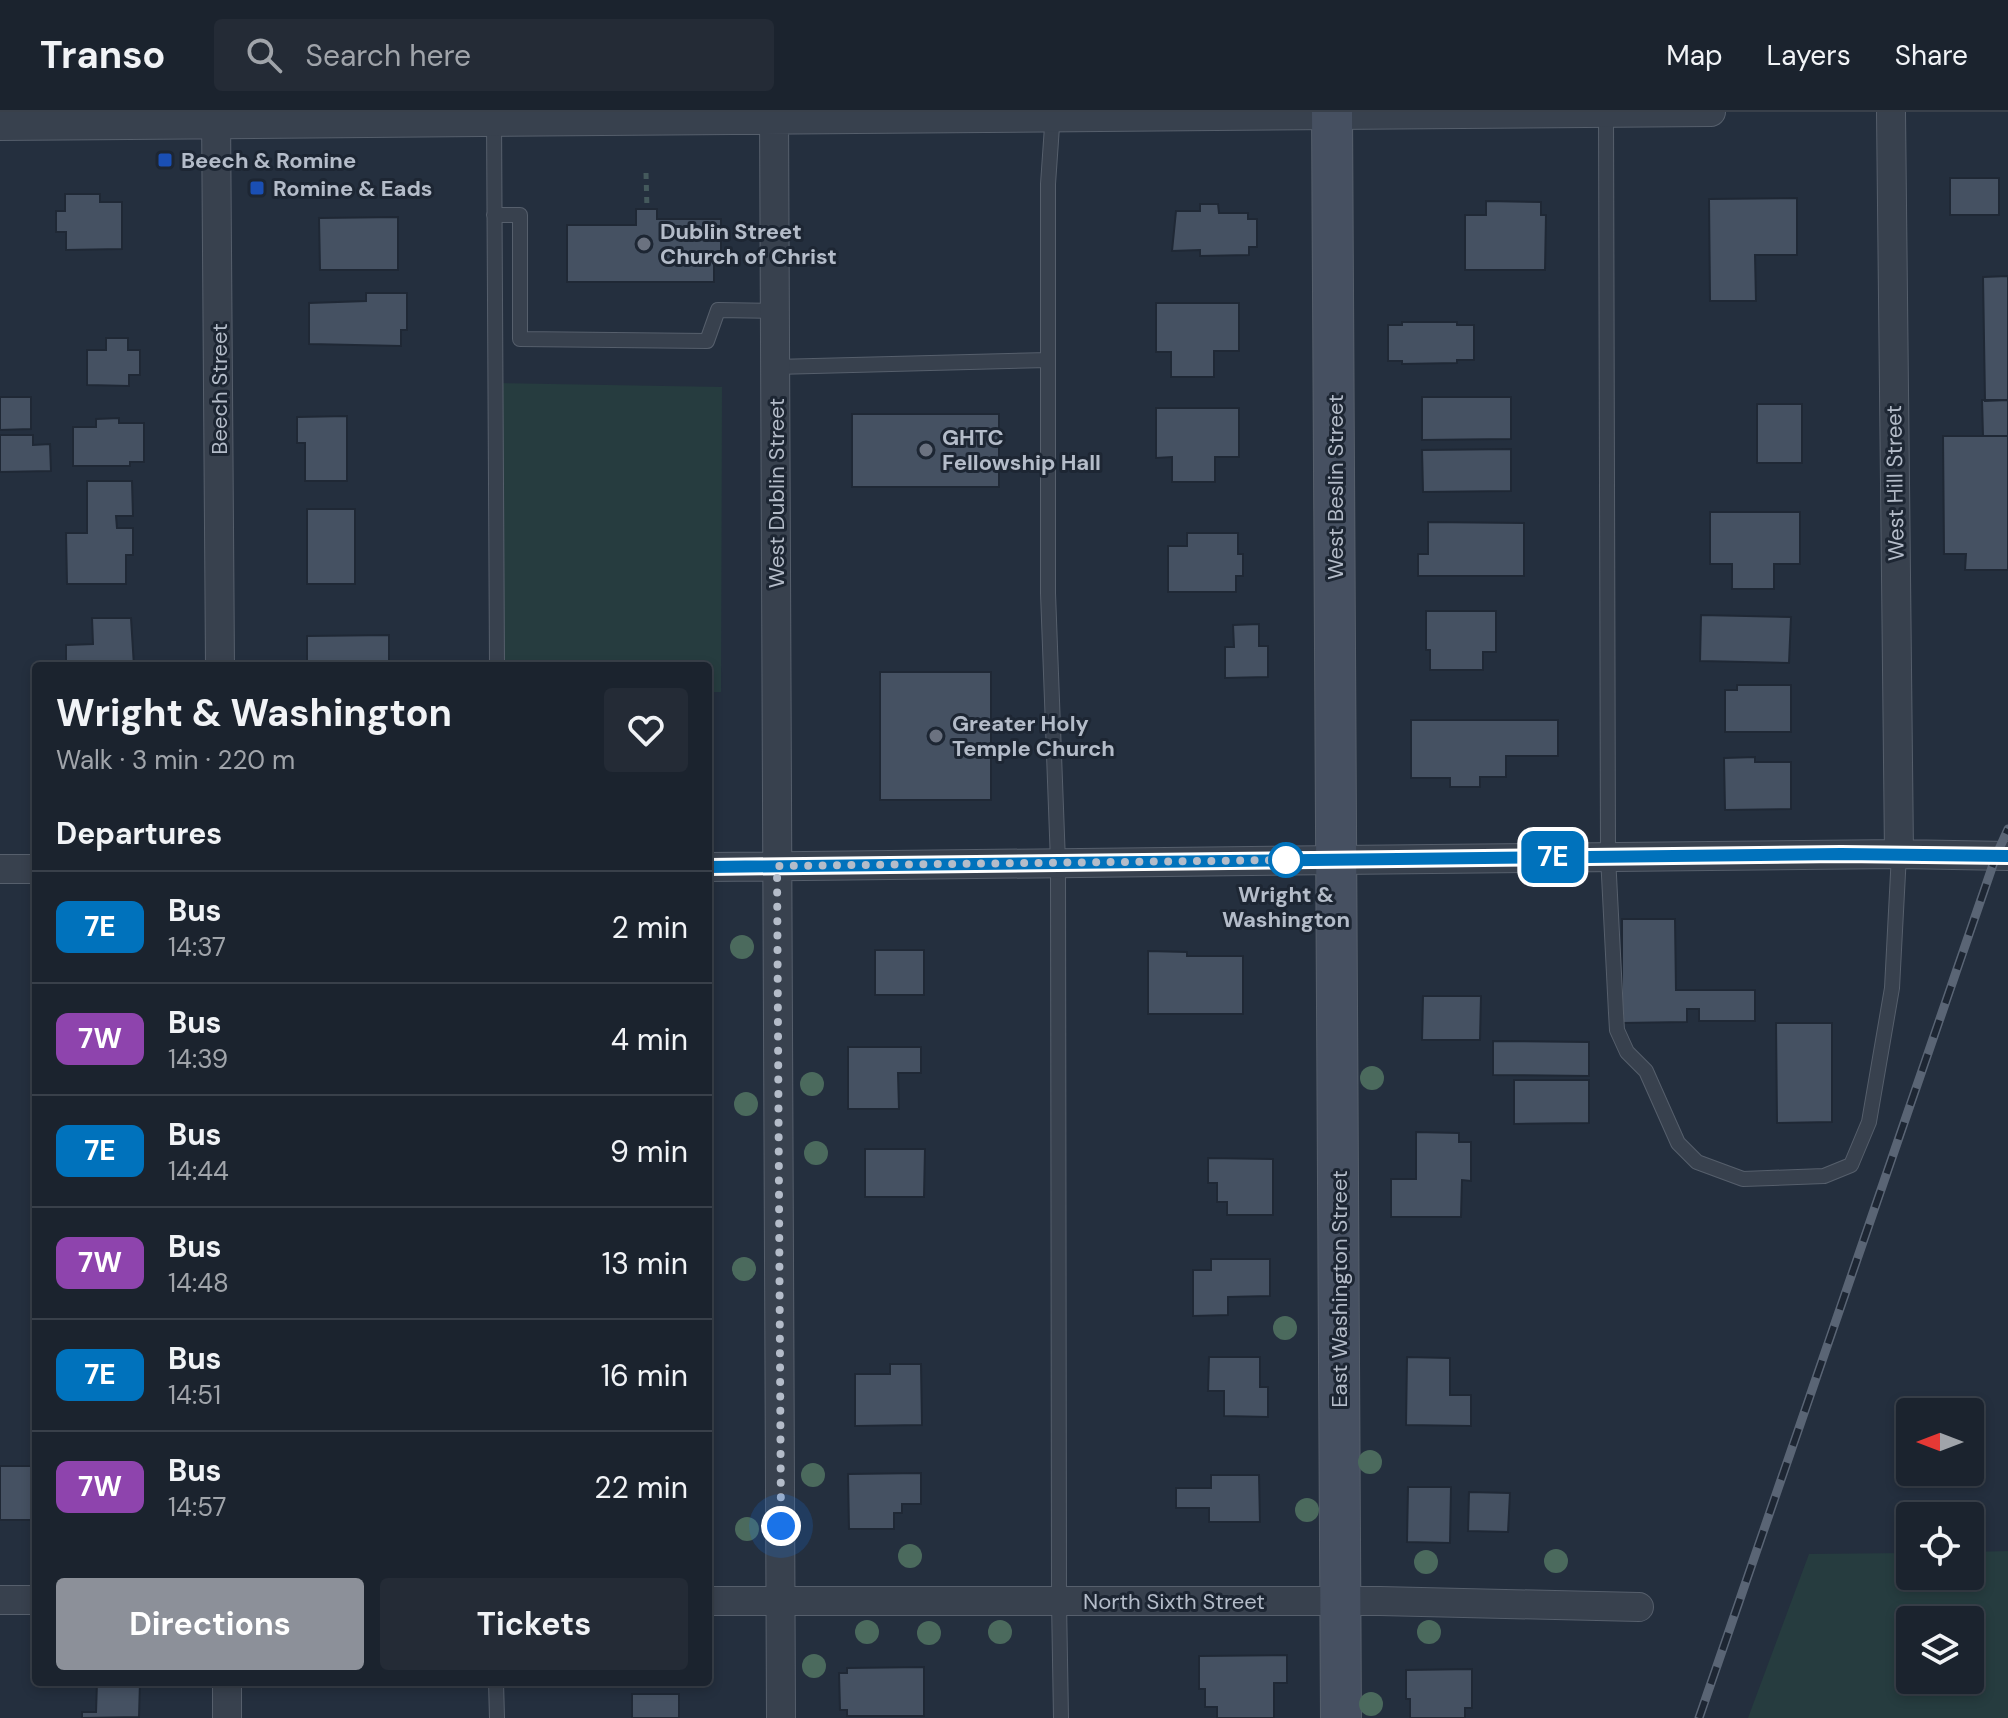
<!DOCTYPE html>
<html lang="en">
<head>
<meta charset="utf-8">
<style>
	:root { --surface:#1b232e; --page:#242b36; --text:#f1f3f6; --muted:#a0a4aa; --line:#39404a; --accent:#8c9099 }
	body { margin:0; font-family:"DM Sans",sans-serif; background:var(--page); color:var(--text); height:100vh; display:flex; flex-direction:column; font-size:30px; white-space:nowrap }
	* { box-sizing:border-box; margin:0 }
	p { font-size:26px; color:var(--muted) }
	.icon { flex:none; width:44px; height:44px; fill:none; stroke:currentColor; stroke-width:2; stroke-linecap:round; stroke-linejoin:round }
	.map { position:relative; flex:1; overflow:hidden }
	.sheet { position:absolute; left:32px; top:550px; width:680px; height:1024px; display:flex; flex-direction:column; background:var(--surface); border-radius:8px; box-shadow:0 4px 12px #0003,0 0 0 2px var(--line) }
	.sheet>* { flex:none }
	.badge { padding:0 16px; border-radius:12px; font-size:28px; line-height:52px }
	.needle { width:52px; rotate:270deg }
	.tools { position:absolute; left:1896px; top:1286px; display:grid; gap:16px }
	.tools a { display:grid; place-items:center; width:88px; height:88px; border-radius:8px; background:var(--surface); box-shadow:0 4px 12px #0003,0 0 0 2px var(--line); font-size:40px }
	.you { position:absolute; width:40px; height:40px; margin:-20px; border:6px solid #fff; border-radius:50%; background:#1a73e8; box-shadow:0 0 0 12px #1a73e833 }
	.map>.badge { position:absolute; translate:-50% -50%; box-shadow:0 0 0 4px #fff }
	h2 { padding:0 24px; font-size:30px; line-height:72px }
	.round { display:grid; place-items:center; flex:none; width:84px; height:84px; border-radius:8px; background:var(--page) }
	.headline { display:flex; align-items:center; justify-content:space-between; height:136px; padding:0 24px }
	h1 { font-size:38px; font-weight:700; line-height:60px }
	.action { display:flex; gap:16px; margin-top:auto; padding:16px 24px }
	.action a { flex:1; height:92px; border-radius:8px; background:var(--accent); color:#fff; font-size:32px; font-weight:700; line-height:92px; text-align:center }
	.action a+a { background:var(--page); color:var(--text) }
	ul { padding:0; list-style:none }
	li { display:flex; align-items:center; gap:24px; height:112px; padding:0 24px; border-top:2px solid var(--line) }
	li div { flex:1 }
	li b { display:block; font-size:30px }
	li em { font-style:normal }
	li .badge { min-width:88px; font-weight:700; text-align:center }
	header { display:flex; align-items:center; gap:48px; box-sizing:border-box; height:112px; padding:0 40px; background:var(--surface); border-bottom:2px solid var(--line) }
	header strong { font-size:38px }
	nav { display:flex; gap:44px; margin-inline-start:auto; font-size:28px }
	.search { width:560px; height:72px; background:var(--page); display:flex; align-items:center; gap:20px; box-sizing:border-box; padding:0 28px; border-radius:8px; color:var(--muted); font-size:30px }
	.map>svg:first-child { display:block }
	.green { fill:#263c3f; fill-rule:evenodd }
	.building { fill:#455162; stroke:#1f2835; stroke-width:2 }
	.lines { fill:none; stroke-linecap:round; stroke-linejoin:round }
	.lane-casing { stroke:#565f6c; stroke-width:16 }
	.street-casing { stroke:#565f6c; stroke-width:30 }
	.secondary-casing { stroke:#565f6c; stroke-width:42 }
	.path { stroke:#44595c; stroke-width:5; stroke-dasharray:6 6; stroke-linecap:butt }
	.lane { stroke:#38414e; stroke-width:14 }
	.street { stroke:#38414e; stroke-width:28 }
	.secondary { stroke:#465061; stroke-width:40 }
	.rail-casing { stroke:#5a6575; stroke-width:9 }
	.rail { stroke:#1d2633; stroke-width:6; stroke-dasharray:18; stroke-linecap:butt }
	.tree { fill:#4b6a5d }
	.line-casing { stroke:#fff; stroke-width:18 }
	.line { stroke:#0072bc; stroke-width:12 }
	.walk { stroke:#b4bcc9; stroke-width:8; stroke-dasharray:0 14.4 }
	.transit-dot { fill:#1a4fb4; stroke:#1d2633; stroke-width:3 }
	.worship-dot { fill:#6b7280; stroke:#1d2633; stroke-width:3 }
	.stop-dot { fill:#fff; stroke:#0072bc; stroke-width:4 }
	.labels { text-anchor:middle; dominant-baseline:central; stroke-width:6; stroke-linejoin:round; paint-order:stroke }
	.poi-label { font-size:22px; font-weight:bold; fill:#b4bcc9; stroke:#1d2633; text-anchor:start }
	.street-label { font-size:22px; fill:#b4bcc9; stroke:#1d2633 }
	.stop-label { font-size:22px; font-weight:bold; fill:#b4bcc9; stroke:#1d2633 }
</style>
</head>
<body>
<header>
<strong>Transo</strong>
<div class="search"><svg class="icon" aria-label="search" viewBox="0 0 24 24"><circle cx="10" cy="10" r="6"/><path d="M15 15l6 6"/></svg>Search here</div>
<nav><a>Map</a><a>Layers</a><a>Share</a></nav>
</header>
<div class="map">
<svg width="2008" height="1606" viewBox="0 0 2008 1606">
	<rect width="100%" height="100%" fill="#242f3e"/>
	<!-- green -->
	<path class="green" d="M499,271L722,275L721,580H708V554H504Z
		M2008,1439V1606H1748L1809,1442L1910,1441V1464H1970V1440ZM1910,1508H1970V1568H1910Z"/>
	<!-- building -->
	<path class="building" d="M1950,66H1999V103H1950Z
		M65,82H100V90H122V137L66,138V120H56V99H65Z
		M1797,86V143H1755L1756,189H1710L1709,87Z
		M1486,89L1541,90V103H1546L1545,158H1465V103H1486Z
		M1200,92H1218L1219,101H1248V107H1257V135H1249V143L1200,144V138L1172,139L1176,99H1200Z
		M636,97H657V107H721V151H714V170H567V113H636Z
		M398,105V158H320L319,106Z
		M2008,164V288L1985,289L1983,165Z
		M366,181H407V218H401V234L309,232V191L366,189Z
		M1156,191H1239V239H1214V265H1171V240H1156Z
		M1402,210H1457V213H1474V248H1457V251L1402,252V249H1388V213H1402Z
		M106,226H128V238H140V263H129V274L87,273V238H106Z
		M0,285H31V317L0,318Z
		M1422,285H1511V327L1422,328Z
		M1982,288H2008V324H1983Z
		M1757,292H1802V351H1757Z
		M1156,296H1239V345H1215V370H1172V345L1156,346Z
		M852,302H999V375H852Z
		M347,304V369H305V331H297V305Z
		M119,306V311H144V350H130V354H73V315H96V307Z
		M0,323H33V333L50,332L51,359L0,360Z
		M1943,324H2008V458H1965L1966,442H1944Z
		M1511,337V379L1423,380L1422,338Z
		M87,369H132L133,404H116L117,416H133V443H126V472H67L66,421H87Z
		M307,397H355V472H307Z
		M1710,400H1800V452H1774V477H1732V452H1710Z
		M1428,410L1524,411V464H1418V442H1428Z
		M1187,421H1238V442H1243V464H1236V480H1168V434H1187Z
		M1426,499H1496V540H1483V558H1430V538H1426Z
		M1701,503L1791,505L1789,551L1700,549Z
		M92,506H131L134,554H66V533L93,532Z
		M1259,512V534H1268V565L1225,566V535H1234L1233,513Z
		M389,523V554H307V524Z
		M880,560H991V688H880Z
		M1737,573H1791V620H1725V578H1737Z
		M1411,608H1558V644H1506V665H1480V675H1450V666H1411Z
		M1755,645V650H1791V697L1725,698L1724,646Z
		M1622,807H1675L1676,878H1755V909H1699V897H1687V910L1622,911Z
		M875,838H924V883H875Z
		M1148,839L1187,840V844H1243V902H1148Z
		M1423,884H1481L1480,928H1422Z
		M1776,911H1832V1010L1777,1011Z
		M1493,929L1589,930V964L1493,963Z
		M848,935H921V961H898L899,997H848Z
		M1514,968H1589V1011L1514,1012Z
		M1416,1020L1459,1021V1030H1471V1069L1462,1068L1461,1105H1391V1067H1416Z
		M865,1037H925L924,1085H865Z
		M1208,1046L1273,1047V1103H1227V1090H1217V1071H1208Z
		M1211,1147H1270V1184L1228,1185V1203L1193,1204V1158H1211Z
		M1209,1245H1260V1275H1268V1305L1224,1304V1279H1208Z
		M1407,1245L1450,1246V1283H1471V1314L1406,1313Z
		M890,1252H921L922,1313L855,1314V1262H890Z
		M0,1354H36V1408H0Z
		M921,1361V1392H902V1401H894V1417H849L848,1362Z
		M1211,1363H1259L1260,1410H1209V1396H1176V1376H1211Z
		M1408,1375H1451L1450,1431L1407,1430Z
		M1469,1380L1510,1381L1508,1420L1468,1419Z
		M1287,1543V1571H1274V1606H1217V1595H1205V1577H1199V1544Z
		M924,1555V1604H847V1598H840L839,1561H847V1556Z
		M1472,1557V1596H1465V1606H1410V1587H1406V1558Z
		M97,1570H140L139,1605L82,1606V1600H96Z
		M632,1582H679V1606H632Z"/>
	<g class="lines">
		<defs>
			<path id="lane" d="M1053,0L1048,72V481L1058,750L1059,1489L1061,1606
				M1606,0L1608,744L1616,901L1617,918L1627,940L1646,959L1678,1031L1697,1050L1743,1067L1824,1064L1851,1053L1869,1010L1892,876L1899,742
				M494,4L497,554
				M494,103H520V227L707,229L718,198L776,199
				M775,255L1048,248
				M496,1570L497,1606"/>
			<path id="street" d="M216,0L220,554
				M774,0L781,1606
				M1891,0L1899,742
				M0,14L1711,0
				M708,755L1899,742L2008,744
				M0,757H36
				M0,1488H36
				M708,1489H1380L1639,1495
				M227,1570V1606"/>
			<path id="secondary" d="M1332,0L1341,1606"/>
		</defs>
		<!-- lane casing -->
		<use href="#lane" class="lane-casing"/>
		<!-- street casing -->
		<use href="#street" class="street-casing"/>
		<!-- secondary casing -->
		<use href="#secondary" class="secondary-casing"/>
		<!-- path -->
		<path class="path" d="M646,61L647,97"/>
		<!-- lane -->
		<use href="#lane" class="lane"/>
		<!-- street -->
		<use href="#street" class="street"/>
		<!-- secondary -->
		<use href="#secondary" class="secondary"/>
		<defs>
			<path id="rail" d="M1699,1606L1996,744L2008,717"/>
		</defs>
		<!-- rail casing -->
		<use href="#rail" class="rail-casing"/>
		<!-- rail -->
		<use href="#rail" class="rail"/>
	</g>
	<!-- trees -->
	<g class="tree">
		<circle cx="742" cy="835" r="12"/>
		<circle cx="1372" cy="966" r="12"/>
		<circle cx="812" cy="972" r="12"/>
		<circle cx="746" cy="992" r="12"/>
		<circle cx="816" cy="1041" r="12"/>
		<circle cx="744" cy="1157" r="12"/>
		<circle cx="1285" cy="1216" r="12"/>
		<circle cx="1370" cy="1350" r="12"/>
		<circle cx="813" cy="1363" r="12"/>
		<circle cx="1307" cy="1398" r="12"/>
		<circle cx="747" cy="1417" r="12"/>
		<circle cx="910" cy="1444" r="12"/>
		<circle cx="1556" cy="1449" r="12"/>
		<circle cx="1426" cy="1450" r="12"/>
		<circle cx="867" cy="1520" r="12"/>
		<circle cx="1000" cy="1520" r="12"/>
		<circle cx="1429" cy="1520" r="12"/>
		<circle cx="929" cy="1521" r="12"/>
		<circle cx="814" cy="1554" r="12"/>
		<circle cx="1371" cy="1592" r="12"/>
	</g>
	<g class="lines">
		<defs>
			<path id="line" d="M708,755L1841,742L2008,744"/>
		</defs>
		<!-- line casing -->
		<use href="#line" class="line-casing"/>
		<!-- line -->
		<use href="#line" class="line"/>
		<!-- walk -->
		<path class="walk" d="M781,1414L777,754L1286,748"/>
	</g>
	<!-- markers -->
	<g class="transit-dot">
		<rect x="157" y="40" width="16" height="16" rx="4"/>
		<rect x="249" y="68" width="16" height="16" rx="4"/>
	</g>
	<g class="worship-dot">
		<circle cx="644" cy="132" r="8"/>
		<circle cx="926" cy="338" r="8"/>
		<circle cx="936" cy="624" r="8"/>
	</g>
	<circle class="stop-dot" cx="1286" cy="748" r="16"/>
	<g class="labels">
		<!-- poi labels -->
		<g class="poi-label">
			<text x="181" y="48">Beech &amp; Romine</text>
			<text x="273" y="76">Romine &amp; Eads</text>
			<text x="660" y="119">Dublin Street<tspan x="660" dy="25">Church of Christ</tspan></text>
			<text x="942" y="325">GHTC<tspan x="942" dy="25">Fellowship Hall</tspan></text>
			<text x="952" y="611">Greater Holy<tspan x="952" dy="25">Temple Church</tspan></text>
		</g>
		<!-- street labels -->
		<g class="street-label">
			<text transform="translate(219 277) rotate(-90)">Beech Street</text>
			<text transform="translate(1895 371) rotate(-91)">West Hill Street</text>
			<text transform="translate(1335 375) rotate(-90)">West Beslin Street</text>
			<text transform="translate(776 381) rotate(-90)">West Dublin Street</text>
			<text transform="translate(1339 1177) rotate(-90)">East Washington Street</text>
			<text x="1174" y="1489">North Sixth Street</text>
		</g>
		<!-- stop labels -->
		<g class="stop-label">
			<text x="1286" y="782">Wright &amp;<tspan x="1286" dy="25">Washington</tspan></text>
		</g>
	</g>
</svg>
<div class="tools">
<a><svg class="needle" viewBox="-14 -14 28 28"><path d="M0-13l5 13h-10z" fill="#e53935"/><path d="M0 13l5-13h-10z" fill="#a0a4aa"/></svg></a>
<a><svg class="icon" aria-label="locate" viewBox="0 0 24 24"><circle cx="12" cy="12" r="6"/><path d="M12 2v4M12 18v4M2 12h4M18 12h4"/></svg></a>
<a><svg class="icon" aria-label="layers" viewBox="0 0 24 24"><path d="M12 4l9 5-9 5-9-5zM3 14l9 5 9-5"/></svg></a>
</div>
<div class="you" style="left:781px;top:1414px"></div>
<b class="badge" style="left:1553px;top:745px;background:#0072bc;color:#fff">7E</b>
<section class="sheet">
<div class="headline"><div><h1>Wright &amp; Washington</h1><p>Walk · 3 min · 220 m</p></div><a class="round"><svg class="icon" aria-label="heart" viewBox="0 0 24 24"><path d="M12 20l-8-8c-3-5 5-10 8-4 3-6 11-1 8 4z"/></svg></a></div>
<h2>Departures</h2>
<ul>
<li><span class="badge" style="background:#0072bc;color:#fff">7E</span><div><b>Bus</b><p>14:37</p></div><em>2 min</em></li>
<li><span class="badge" style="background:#8e44ad;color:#fff">7W</span><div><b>Bus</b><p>14:39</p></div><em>4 min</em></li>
<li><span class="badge" style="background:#0072bc;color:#fff">7E</span><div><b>Bus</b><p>14:44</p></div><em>9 min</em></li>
<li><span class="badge" style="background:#8e44ad;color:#fff">7W</span><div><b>Bus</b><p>14:48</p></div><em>13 min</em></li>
<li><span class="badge" style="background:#0072bc;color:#fff">7E</span><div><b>Bus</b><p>14:51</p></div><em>16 min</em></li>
<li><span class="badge" style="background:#8e44ad;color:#fff">7W</span><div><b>Bus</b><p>14:57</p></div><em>22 min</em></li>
</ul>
<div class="action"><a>Directions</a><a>Tickets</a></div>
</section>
</div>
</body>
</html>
